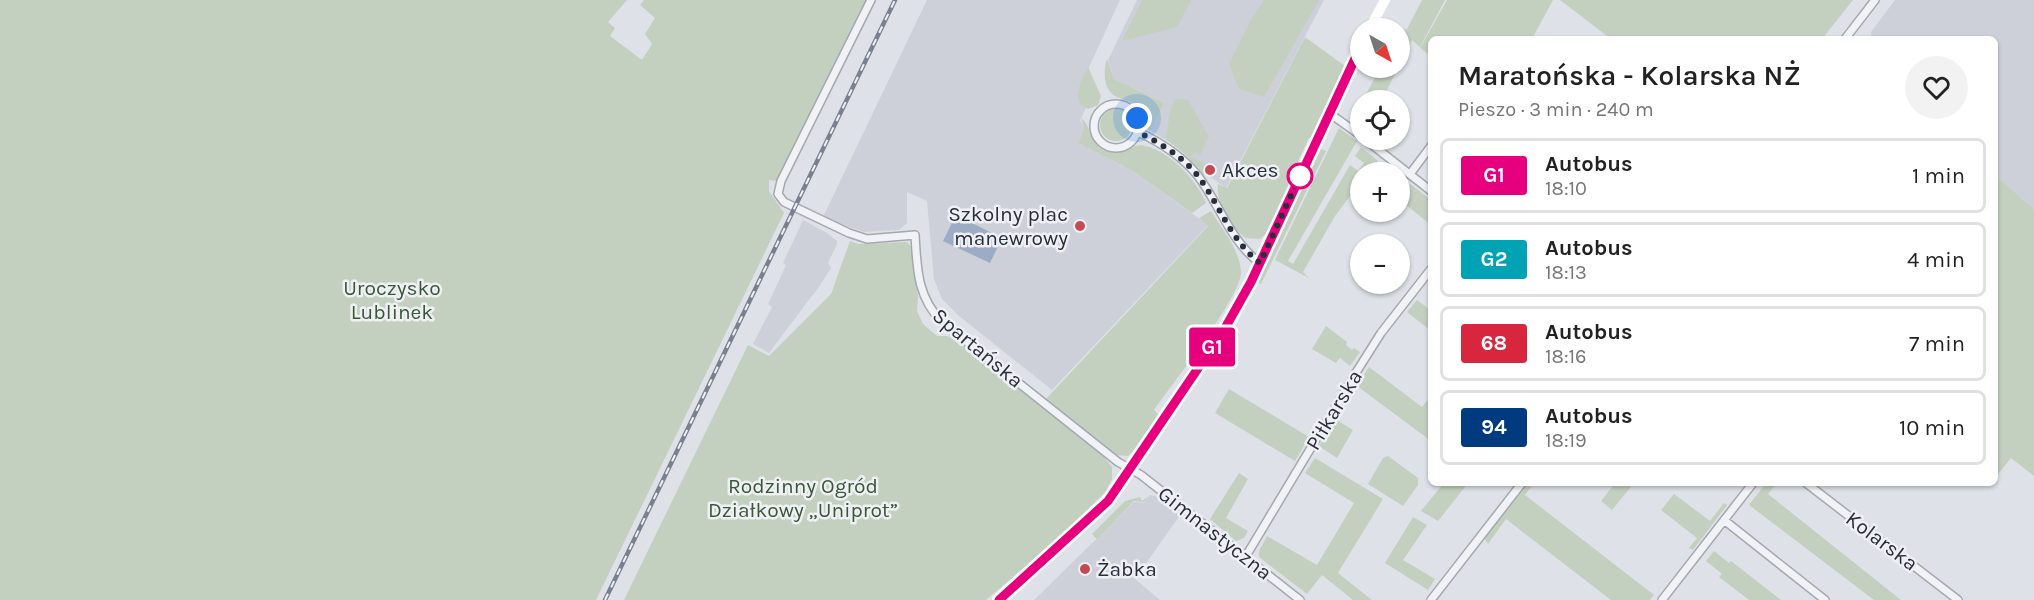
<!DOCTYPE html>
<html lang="pl">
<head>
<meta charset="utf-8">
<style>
	:root { --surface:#fff; --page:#f2f2f2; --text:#222; --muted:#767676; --line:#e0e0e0 }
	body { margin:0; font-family:Karla,sans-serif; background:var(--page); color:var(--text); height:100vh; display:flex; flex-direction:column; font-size:22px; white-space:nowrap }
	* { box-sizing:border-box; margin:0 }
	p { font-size:20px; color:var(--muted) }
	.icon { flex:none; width:33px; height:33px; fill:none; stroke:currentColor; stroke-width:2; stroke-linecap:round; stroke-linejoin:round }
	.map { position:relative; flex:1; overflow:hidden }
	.details { position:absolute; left:1428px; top:36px; width:570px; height:450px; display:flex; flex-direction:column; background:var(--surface); border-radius:9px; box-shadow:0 2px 4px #0004 }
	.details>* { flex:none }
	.badge { padding:0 12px; border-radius:4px; font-size:21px; line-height:39px }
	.needle { width:39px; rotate:141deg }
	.buttons { position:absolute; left:1350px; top:18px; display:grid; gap:12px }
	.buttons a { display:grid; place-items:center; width:60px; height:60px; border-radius:50%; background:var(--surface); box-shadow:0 2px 4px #0004; font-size:30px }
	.you { position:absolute; width:30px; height:30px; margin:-15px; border:4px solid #fff; border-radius:50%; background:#1a73e8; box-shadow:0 0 0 9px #1a73e833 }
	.map>.badge { position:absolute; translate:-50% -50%; box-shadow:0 0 0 3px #fff }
	.round { display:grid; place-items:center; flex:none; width:63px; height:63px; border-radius:32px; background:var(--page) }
	.overview { display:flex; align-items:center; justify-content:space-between; height:102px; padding:0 30px }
	h1 { font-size:28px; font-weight:600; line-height:45px }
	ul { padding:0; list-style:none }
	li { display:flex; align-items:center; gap:18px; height:75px; margin:0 12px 9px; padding:0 18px; border:3px solid var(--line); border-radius:9px }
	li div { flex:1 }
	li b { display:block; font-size:22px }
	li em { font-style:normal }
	li .badge { min-width:66px; font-weight:700; text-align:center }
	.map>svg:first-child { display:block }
	.built { fill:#cdd0d8 }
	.green { fill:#c3d0c0 }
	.water { fill:#9cacc4 }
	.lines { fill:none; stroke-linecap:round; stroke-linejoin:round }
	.street-casing { stroke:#a4a8b0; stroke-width:10 }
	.street { stroke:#f1f2f5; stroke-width:7 }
	.secondary { stroke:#fff; stroke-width:10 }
	.rail-casing { stroke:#79808f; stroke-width:4.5 }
	.rail { stroke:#eef0f4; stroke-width:2; stroke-dasharray:7; stroke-linecap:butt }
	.line-casing { stroke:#fff; stroke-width:14 }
	.line { stroke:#e6007e; stroke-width:9 }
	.walk { stroke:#292e3c; stroke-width:6; stroke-dasharray:0 10.8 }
	.poi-dot { fill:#c44b54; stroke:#eef0f4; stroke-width:2 }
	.stop-dot { fill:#fff; stroke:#e6007e; stroke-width:3 }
	.labels { text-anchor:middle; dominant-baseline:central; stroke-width:5; stroke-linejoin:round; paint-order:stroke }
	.poi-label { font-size:21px; fill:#292e3c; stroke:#eef0f4; text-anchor:start }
	.park-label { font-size:21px; fill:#3a5737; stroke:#eef0f4 }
	.street-label { font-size:21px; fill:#292e3c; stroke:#eef0f4 }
</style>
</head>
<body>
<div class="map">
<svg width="2034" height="600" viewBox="0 0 2034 600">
	<rect width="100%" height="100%" fill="#dee1e7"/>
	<!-- built -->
	<path class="built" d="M927,0H1120L1078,91L1091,98L1080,120L1084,128L1078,143L1131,170L1208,225L1052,390L959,316L942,299L934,279L927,201L907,192V223L899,230L864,232L823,217Z
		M1137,0H1324L1226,188L1212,178L1203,175L1179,148L1151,131L1164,103L1114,79L1108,60Z
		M1895,0H2034V209L1995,175V39H1872L1871,32Z
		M803,220L827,233L837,241V244L828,263L831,268L818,288L769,353L753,344L772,307L768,304L786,265L783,263Z
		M1150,495L1157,497L1180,515L1135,579L1160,600H1034L1134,502L1144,503Z"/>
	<!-- green -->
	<path class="green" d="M0,0H627L608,22L615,28L610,36L642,60L652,44L645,34L655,18L640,5L644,0H867L777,181L769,180V191L784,213L596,600H0Z
		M1142,0H1191L1177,27L1122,41Z
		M1264,0H1319L1264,97L1239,89L1229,64L1252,18Z
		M1422,0H1445L1420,47L1412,40L1400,65V31L1407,29Z
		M1447,0H1553L1532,39H1431V56L1420,48Z
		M1560,0H1853L1822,39H1611Z
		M1305,37L1345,66L1312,139L1309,138L1288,182L1291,184L1270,230L1260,239L1246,238C1231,228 1215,201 1218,184L1227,188Z
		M1107,59L1114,79L1164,103L1151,131C1142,127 1144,116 1138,108C1132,101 1125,100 1117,97C1103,91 1103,71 1107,59Z
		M1088,67L1101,96L1098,105L1088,109L1081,105C1074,91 1082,80 1088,67Z
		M1380,68H1398L1382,100H1363Z
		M1177,98L1188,100L1209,137L1200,155L1194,152L1191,157L1208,165L1203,175L1188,157L1166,139L1171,107Z
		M1100 125a16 16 0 1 1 32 0a16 16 0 1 1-32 0Z
		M1081,118C1087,123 1088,127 1091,134C1102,163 1122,148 1141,145C1168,149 1196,179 1206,203L1192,213L1131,170L1078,143L1084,128Z
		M1339,128L1357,141L1288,261L1293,264L1350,165L1358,171L1364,163L1355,156L1361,147L1378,161L1369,172H1360V183L1335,216L1303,272L1309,278L1307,277L1275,260Z
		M1319,148L1326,151L1261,284L1257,282Z
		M1995,175L2034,209V476L2011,458L1995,478Z
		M1410,184L1431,200V225L1400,200Z
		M1211,211C1222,229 1240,250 1241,272C1242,295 1171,386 1154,410L1159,415L1134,450L1128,456L1116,455L1045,400L1208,226L1199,218Z
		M850,241L858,244L907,242L911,247L918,296L917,311L923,324L937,336H947L955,339L1101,453L1112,467V479L1106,491L1060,537L986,600H624L748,345L769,356L831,294Z
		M1417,300L1429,309L1431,307V331L1407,312Z
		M1326,326L1347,342L1346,345L1352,350L1354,348L1360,352L1350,366L1340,358L1336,363L1312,349Z
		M1369,367L1422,407L1431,396V441L1357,386Z
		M1229,389L1309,437L1295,461L1215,413Z
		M1335,419L1353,430L1337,458L1319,446Z
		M1388,456L1418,478V485L1403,506L1368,484L1383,458Z
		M1315,458L1383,499L1338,573L1372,600H1353L1322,575L1307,594L1259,557V551L1267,536L1317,565L1354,503L1305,473Z
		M1239,473L1248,479L1226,518L1248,531L1244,538L1236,541L1210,519Z
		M1444,483H1468L1438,521L1421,511Z
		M1526,483H1534L1525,495L1654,595L1650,600H1611L1506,519L1488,544L1485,539L1487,534Z
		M1615,483H1634L1612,510L1601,501Z
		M1766,483H1777L1768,494L1901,600H1874L1749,505Z
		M1674,494L1710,521L1724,503L1727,505L1693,550L1689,548L1697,538L1661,510Z
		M1149,496L1144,502L1134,501L1097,539L1092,534L1125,501L1140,497L1142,501Z
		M1413,517L1427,525L1403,560L1435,579L1428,590L1385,563Z
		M1714,551L1729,563L1731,561L1781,600H1749L1719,577L1722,574L1706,561Z"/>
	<!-- water -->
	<path class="water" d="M956,215L1002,238L990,263L943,241Z"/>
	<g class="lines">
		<defs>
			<path id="street" d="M871,0L781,181L778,194L784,202L849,233L867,239L915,235C917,268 917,297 942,322L1118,462L1141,475L1300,600
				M1845,39L1875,0
				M1094 126a22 22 0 1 1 44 0a22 22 0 1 1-44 0Z
				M1329,113L1360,135
				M1138,132C1160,142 1182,156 1198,176C1220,205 1230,241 1260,263
				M1366,140L1431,191
				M1410,174L1431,146
				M1806,483L1958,600
				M1724,520L1825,600
				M1246,556L1357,371L1381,333L1431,269
				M1431,600L1522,483
				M1662,600L1753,483"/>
		</defs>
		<!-- street casing -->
		<use href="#street" class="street-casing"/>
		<!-- street -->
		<use href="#street" class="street"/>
		<!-- secondary -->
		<path class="secondary" d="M1370,28L1385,0
			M999,600L1108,501L1224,330L1251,282L1360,47"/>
		<defs>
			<path id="rail" d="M605,600L895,0"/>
		</defs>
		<!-- rail casing -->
		<use href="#rail" class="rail-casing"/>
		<!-- rail -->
		<use href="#rail" class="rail"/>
	</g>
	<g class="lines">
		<defs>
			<path id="line" d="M999,600L1108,501L1224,330L1251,282L1360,48"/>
		</defs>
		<!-- line casing -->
		<use href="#line" class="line-casing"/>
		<!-- line -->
		<use href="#line" class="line"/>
		<!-- walk -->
		<path class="walk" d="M1137,118L1138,132C1160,143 1182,156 1198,176C1220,205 1230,240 1260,263L1300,176"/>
	</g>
	<!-- markers -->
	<g class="poi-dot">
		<circle cx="1210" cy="170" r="6"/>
		<circle cx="1080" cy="226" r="6"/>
		<circle cx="1085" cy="569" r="6"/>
	</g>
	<circle class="stop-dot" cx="1300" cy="176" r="12"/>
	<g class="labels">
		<!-- poi labels -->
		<g class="poi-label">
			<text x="1222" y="170">Akces</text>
			<text x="1068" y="214" text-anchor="end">Szkolny plac<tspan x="1068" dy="24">manewrowy</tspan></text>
			<text x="1097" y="569">Żabka</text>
		</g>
		<!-- park labels -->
		<g class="park-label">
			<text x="392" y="288">Uroczysko<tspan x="392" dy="24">Lublinek</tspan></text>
			<text x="803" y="486">Rodzinny Ogród<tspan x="803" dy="24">Działkowy „Uniprot”</tspan></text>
		</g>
		<!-- street labels -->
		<g class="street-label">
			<text transform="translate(978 348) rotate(40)">Spartańska</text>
			<text transform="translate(1334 410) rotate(-59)">Piłkarska</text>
			<text transform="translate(1215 533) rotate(38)">Gimnastyczna</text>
			<text transform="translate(1882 541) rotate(37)">Kolarska</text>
		</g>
	</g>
</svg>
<div class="buttons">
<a><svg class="needle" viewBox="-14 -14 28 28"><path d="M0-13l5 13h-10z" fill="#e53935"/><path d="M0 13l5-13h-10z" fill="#767676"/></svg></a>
<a><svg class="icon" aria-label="locate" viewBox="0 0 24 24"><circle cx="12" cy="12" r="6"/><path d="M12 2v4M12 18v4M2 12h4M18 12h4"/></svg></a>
<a>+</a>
<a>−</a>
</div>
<div class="you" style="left:1137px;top:118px"></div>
<b class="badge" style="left:1212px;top:347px;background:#e6007e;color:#fff">G1</b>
<section class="details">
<div class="overview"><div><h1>Maratońska - Kolarska NŻ</h1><p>Pieszo · 3 min · 240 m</p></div><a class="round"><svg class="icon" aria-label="heart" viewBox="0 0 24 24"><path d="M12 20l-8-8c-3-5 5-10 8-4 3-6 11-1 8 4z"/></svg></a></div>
<ul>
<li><span class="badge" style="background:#e6007e;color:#fff">G1</span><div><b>Autobus</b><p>18:10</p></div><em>1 min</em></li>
<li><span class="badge" style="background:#00a3b4;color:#fff">G2</span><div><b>Autobus</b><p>18:13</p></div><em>4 min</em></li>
<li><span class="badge" style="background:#d7263d;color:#fff">68</span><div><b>Autobus</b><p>18:16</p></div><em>7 min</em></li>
<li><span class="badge" style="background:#003b80;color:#fff">94</span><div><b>Autobus</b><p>18:19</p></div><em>10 min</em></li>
</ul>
</section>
</div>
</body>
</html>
